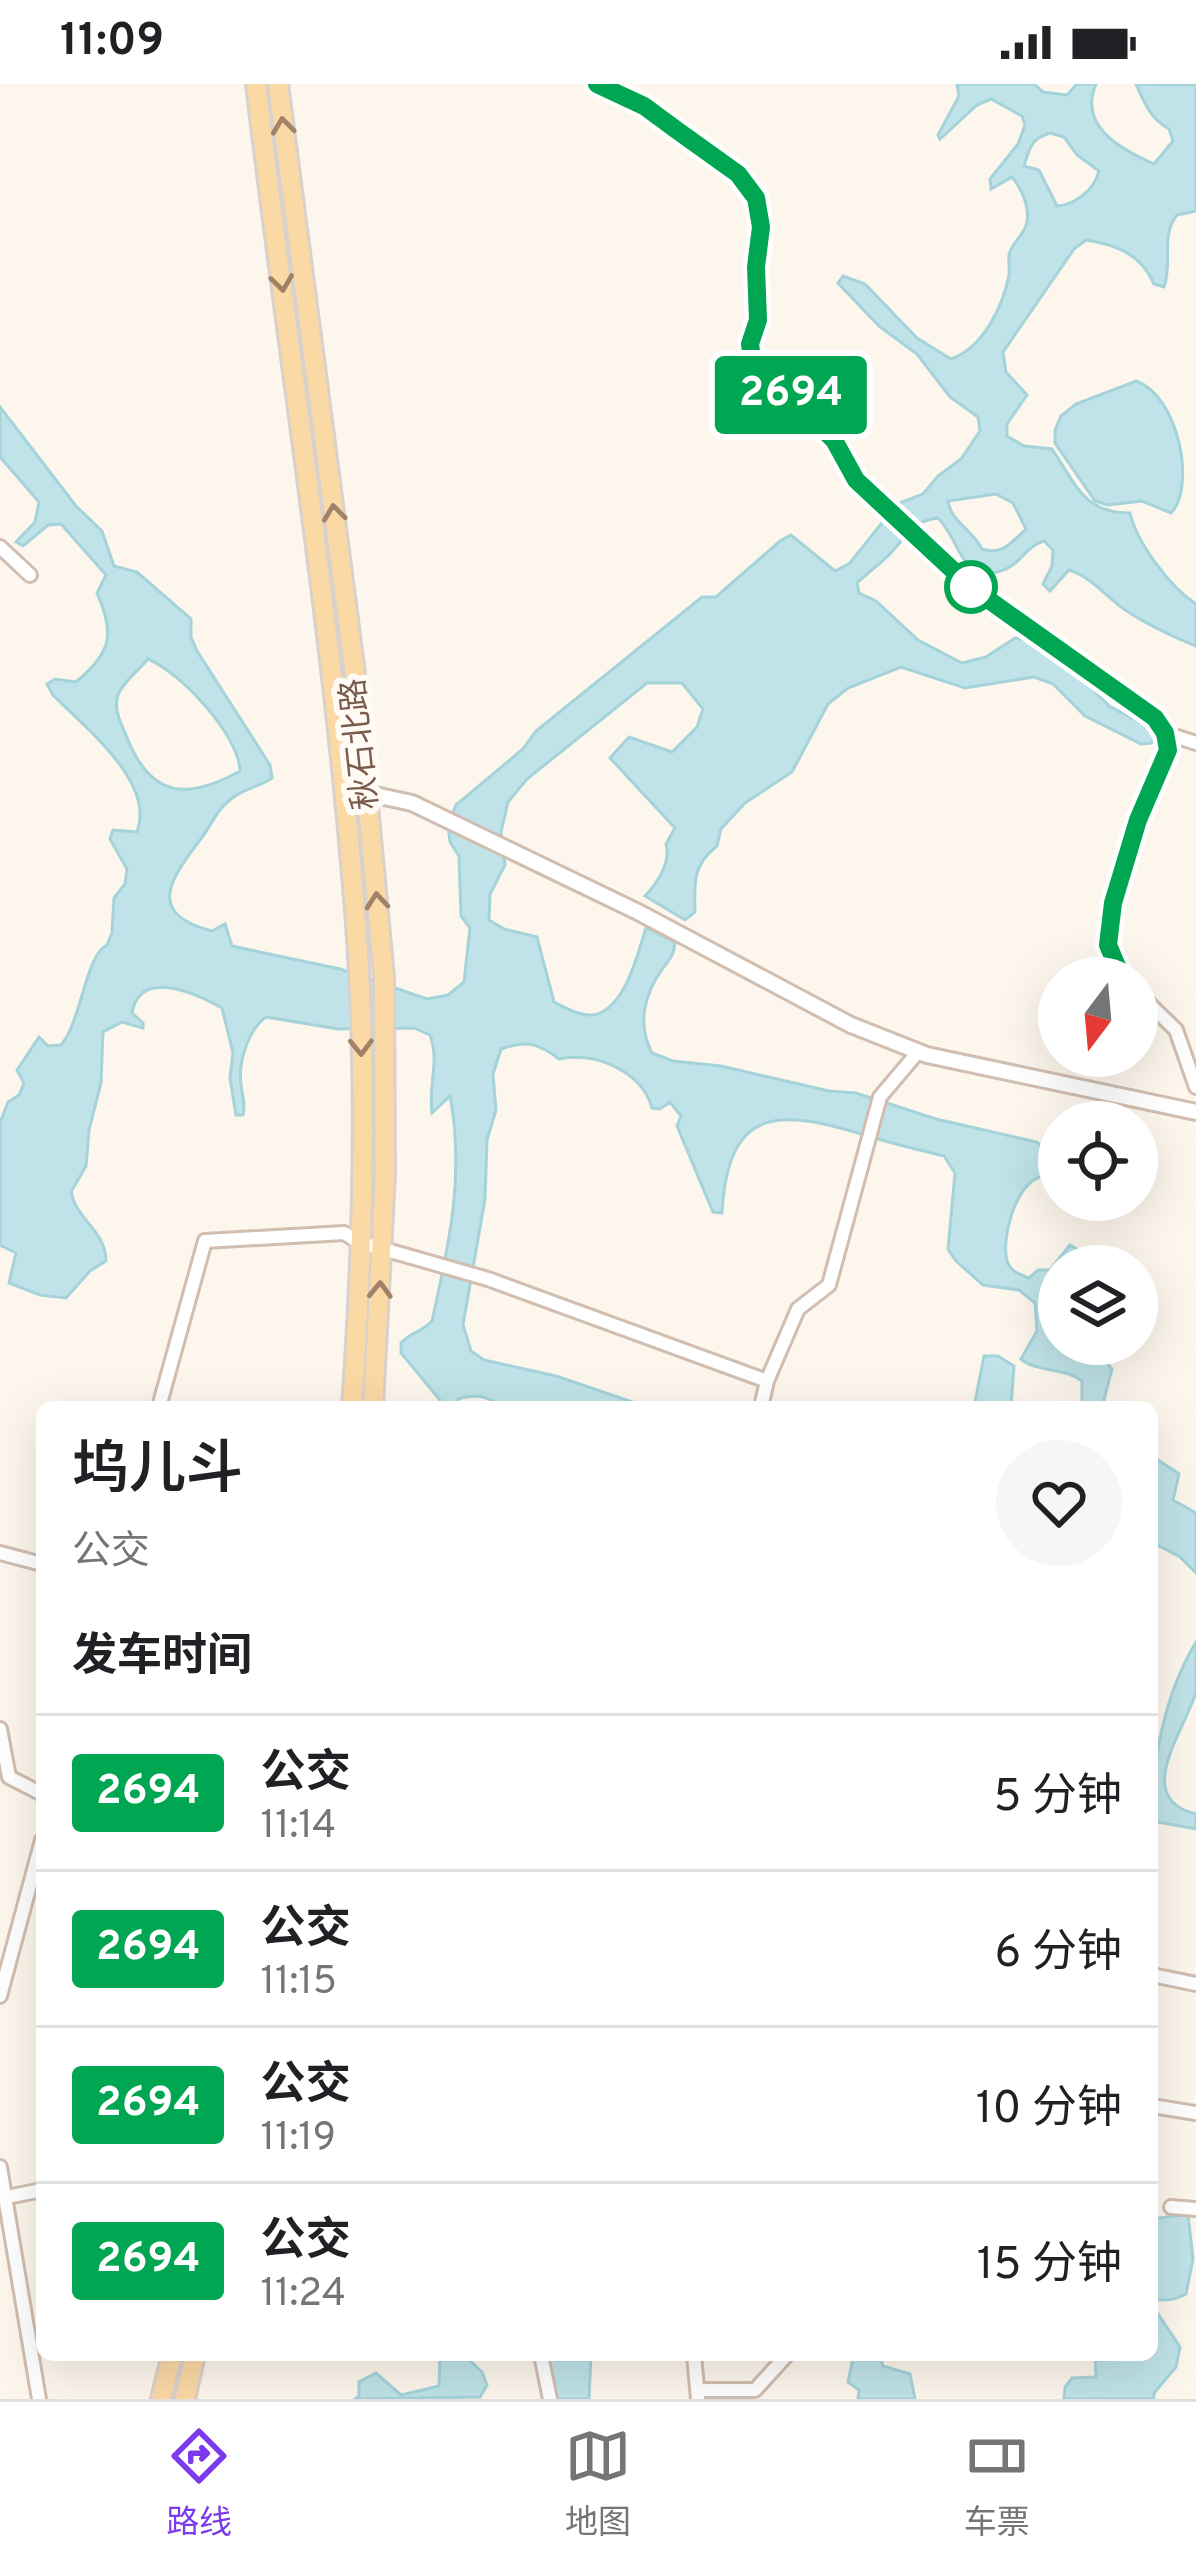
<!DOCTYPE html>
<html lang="zh">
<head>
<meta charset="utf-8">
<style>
	:root { --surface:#fff; --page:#f6f6f6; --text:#202124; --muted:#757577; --line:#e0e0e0; --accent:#7c3aed }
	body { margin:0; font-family:Overpass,"Noto Sans SC",sans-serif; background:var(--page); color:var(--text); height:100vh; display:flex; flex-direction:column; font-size:45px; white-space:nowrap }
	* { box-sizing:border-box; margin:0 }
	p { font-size:39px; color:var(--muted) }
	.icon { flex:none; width:66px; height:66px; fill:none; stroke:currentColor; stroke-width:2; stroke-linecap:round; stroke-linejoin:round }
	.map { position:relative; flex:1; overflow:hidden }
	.details { position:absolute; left:36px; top:1317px; width:1122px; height:960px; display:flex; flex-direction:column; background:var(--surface); border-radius:18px; box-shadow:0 12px 48px #0002 }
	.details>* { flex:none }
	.badge { padding:0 24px; border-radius:9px; font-size:42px; line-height:78px }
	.needle { width:78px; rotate:196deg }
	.fabs { position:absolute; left:1038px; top:873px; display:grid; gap:24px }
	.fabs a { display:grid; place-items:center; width:120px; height:120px; border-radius:50%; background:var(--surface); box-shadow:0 12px 48px #0002; font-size:60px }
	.map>.badge { position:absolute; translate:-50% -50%; box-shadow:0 0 0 6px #fff }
	h2 { padding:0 36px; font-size:45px; line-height:108px }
	.round { display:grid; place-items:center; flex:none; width:126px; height:126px; border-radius:63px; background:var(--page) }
	.headline { display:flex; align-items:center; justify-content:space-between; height:204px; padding:0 36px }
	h1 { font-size:57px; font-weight:600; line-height:90px }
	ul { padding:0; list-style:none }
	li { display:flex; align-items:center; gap:36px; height:156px; padding:0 36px; border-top:3px solid var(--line) }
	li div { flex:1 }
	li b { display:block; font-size:45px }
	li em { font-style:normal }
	li .badge { min-width:132px; font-weight:700; text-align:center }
	.status { display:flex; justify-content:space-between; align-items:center; height:84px; padding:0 60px; background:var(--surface); direction:ltr }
	.status svg { height:33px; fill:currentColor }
	.dock { display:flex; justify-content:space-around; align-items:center; height:168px; border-top:3px solid var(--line); background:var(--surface); font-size:33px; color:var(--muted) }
	.dock a { display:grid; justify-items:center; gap:6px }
	.dock .selected { color:var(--accent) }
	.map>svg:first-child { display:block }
	.water { fill:#bfe3e8; stroke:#a5d3da; stroke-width:3; fill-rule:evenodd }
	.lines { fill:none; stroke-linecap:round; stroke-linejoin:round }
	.minor-casing { stroke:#d1beb0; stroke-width:18 }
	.tertiary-casing { stroke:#d1beb0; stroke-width:20 }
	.primary-casing { stroke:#dad1cd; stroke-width:24 }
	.minor { stroke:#fff; stroke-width:12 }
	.tertiary { stroke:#fff; stroke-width:14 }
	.primary { stroke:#fbd9a5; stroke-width:18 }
	.oneway { stroke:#a18267 }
	.line-casing { stroke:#fff; stroke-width:27 }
	.line { stroke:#00a651; stroke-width:18 }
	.stop-dot { fill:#fff; stroke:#00a651; stroke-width:6 }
	.labels { text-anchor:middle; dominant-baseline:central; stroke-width:12; stroke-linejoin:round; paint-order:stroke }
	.street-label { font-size:33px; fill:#7a5c4d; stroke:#fffaf3 }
</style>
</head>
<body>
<div class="status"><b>11:09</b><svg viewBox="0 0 49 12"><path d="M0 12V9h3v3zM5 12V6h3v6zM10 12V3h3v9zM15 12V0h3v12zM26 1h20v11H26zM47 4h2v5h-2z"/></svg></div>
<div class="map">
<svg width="1196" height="2315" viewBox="0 0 1196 2315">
	<rect width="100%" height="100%" fill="#fdf6ec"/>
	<!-- water -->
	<path class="water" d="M957,0H1034L1043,8L1067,11L1077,0H1096C1078,42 1120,65 1154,80L1173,57L1169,45C1150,34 1145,20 1136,0L1196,1V127L1177,131C1160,152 1173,179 1164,203L1154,200C1141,170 1117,161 1086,156L1074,165L1003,268L1006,288L1027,311L1007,340V352L1024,362L1052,365C1076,400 1083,429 1130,429C1137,459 1170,503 1196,520V562C1171,552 1148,541 1125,526C1106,513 1092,493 1069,486L1050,507L1043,500L1052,482L1053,466L1044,457C1026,462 1021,479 1006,485C962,505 960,455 938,434C912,437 906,453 889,471C879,481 867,489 857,499L859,509L876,517L918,556L962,579L986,573L1015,554L1027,556L1084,596L1109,622L1152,645L1156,652L1151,659L1141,660L1085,632L1053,600L1034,593L965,604L901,583L848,604L828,620L792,688L745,719L721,745L717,762C693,780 694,799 695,828L685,836L645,812C658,798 671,779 666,760L675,744L610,674L629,653L672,668L697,643L703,625L682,599H647L527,695L508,718L501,748L505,781L490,810L489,836L504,845L537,853L554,918C566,924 586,936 600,929C627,917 638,869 646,844L675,858C674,872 670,874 663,884C644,910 637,940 652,969L673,977L721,982L829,1007L856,1009L936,1035L1037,1058L1046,1067L1059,1070V1093C1053,1093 1046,1091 1040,1093C1015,1101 1001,1155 1007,1177C1010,1187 1020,1191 1029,1194L1038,1186H1050L1070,1161L1098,1178V1182H1059V1260H1092L1112,1285L1102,1323H1082V1297C1064,1283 1038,1289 1021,1275L1037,1247L1035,1219L1019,1206L983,1201L956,1177L948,1165L955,1089L944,1072C919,1066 895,1060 871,1053C784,1026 728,1017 722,1129L713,1128L677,1042L681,1032L670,1018L660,1025L652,1024C642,987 594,967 559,975C538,959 526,956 501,965L493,990L496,1026L487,1056L485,1115L463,1241L471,1267L484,1276L556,1292L647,1323H501C487,1311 475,1310 458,1315L454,1323H440V1316L401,1269V1259C411,1248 422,1248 432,1237C449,1161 465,1090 450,1012L432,1029C428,1002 440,977 430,951L414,944L338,945L266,933C248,946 238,978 241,1000C242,1013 246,1018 243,1031H236L230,994L233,969L222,924C197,910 140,883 132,929L143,939V944L122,938L103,948L101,999L89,1046L86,1082L71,1108C76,1135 106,1147 106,1177L90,1187L66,1214L40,1211L9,1199L16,1169L0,1161V1039L8,1018L19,1011L24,999L17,986L39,953L48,962L61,961C82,936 85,872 107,861L112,849L114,814L125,800L127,785L110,755L113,746L137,748C156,698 84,643 53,611L47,600L55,595L76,598C112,568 115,550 97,509L106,491L61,440L48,441L23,462L16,458L35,438L39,418L0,373V323L76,422L102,447L114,482L137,488L191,535V553L197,567L270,681L272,694C259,703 243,705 231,715C218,725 212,739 203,752C172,793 143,829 212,847L225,840L232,862L340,885L427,915L448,911L464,898L470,844L461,832L459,772L450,758L448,742L456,721L523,665L536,647L702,513H716L780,457L791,451L835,487L850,479L897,420L923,410L938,392L961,375L980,347L978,333L950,313L917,270L879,242L838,199L843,192L865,200L917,254L951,275C983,264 1003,222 1009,191C1010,184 1008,177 1009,171C1011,161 1019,155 1024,146C1033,130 1023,106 1012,93L991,105L990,95L1018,60L1025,41L1022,32L991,15L977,21L940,55L938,51L959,12ZM1050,49L1064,53L1077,71L1099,87C1095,105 1075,121 1057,122L1039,86L1024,82C1030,64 1030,55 1050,49ZM996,410L1013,419L1026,445C1012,458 1002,472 982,465C973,446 951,438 948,417ZM148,575C180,588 239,651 240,687C188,716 152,714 128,656C122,641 113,627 118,611C122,599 140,585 148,575Z
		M1136,297C1179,312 1196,403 1171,429L1142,417L1108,421L1095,417L1055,359V346L1061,332L1076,320Z
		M984,1272H998L1014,1282L1011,1323H974Z
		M1152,1372L1179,1390L1173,1416L1196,1429V1489L1180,1473L1152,1458Z
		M1196,1558C1196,1573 1196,1594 1196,1608C1185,1646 1131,1715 1196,1730V1745L1152,1737C1152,1677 1164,1611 1196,1558Z
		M1188,2130L1193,2175L1186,2210C1175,2216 1164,2218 1152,2214V2135Z
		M1152,2221L1180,2263L1176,2283L1154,2309V2315H1064L1065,2303L1072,2294L1096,2293L1095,2271H1152Z
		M440,2271H464L482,2288L487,2301L480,2313L355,2315L359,2312V2298L376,2289L401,2311L439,2302Z
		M548,2271H591L589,2315H557Z
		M853,2274H881L883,2282L910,2290L915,2315H858L859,2306L848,2298Z"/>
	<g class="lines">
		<defs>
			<path id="minor" d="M597,0L644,22L678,47L738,90L756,114L761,143L756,183L758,236L750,260L752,275L834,355L856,396L972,504L1155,634L1165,649L1168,666L1138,737L1113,819L1108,861L1122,894
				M0,463L30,491
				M1165,649L1196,659
				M1137,908L1176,946L1196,1003
				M159,1323L205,1157L344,1149L359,1158L488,1195L767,1297
				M761,1323L767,1297L798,1225L829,1201L880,1013L918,968
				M0,1469L42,1480
				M0,1645L9,1693L42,1710
				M1152,1891L1196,1900
				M0,1912L42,1756
				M1152,2022L1196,2029
				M0,2083L39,2315
				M2,2114L42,2106
				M1171,2123L1196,2125
				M541,2271L550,2315
				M694,2271L698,2315
				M699,2306H755L787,2271"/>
			<path id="tertiary" d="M343,704L412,719L638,828L851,941L927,971L1196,1028"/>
			<path id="primary" d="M256,0C288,271 332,541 354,814C368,982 364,1155 352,1323
				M278,0L357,605L384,893L385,1090L373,1323
				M161,2315L172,2271
				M185,2315L195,2271"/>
		</defs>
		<!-- minor casing -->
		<use href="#minor" class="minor-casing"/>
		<!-- tertiary casing -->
		<use href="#tertiary" class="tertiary-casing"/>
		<!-- primary casing -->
		<use href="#primary" class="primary-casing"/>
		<!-- minor -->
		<use href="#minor" class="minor"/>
		<!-- tertiary -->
		<use href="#tertiary" class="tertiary"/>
		<!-- primary -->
		<use href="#primary" class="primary"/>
	</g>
	<!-- one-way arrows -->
	<defs><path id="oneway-chevron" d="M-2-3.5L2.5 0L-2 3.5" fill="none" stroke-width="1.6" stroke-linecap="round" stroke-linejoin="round" transform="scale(3)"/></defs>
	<g class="oneway">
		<use href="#oneway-chevron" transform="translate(283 42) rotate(-97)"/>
		<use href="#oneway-chevron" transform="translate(282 199) rotate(82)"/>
		<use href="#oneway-chevron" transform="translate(334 429) rotate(-97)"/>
		<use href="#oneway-chevron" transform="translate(377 817) rotate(-95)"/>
		<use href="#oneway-chevron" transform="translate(361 963) rotate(89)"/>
		<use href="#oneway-chevron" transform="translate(380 1206) rotate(-88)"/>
	</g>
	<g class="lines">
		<defs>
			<path id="line" d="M597,0L644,22L678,47L738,90L756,114L761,143L756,183L758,236L750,260L752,275L834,356L856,396L972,504L1155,634L1165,649L1168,666L1138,736L1113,819L1108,861L1122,894"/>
		</defs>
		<!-- line casing -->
		<use href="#line" class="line-casing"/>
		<!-- line -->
		<use href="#line" class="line"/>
	</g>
	<!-- markers -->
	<circle class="stop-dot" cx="971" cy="503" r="24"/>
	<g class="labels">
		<!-- street labels -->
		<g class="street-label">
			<text transform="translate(362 660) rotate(-96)">秋石北路</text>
		</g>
	</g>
</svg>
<div class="fabs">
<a><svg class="needle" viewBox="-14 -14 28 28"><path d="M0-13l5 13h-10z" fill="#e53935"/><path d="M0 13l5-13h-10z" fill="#757577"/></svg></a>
<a><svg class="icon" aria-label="locate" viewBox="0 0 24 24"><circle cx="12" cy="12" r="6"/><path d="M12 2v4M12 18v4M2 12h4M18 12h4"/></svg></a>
<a><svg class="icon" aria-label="layers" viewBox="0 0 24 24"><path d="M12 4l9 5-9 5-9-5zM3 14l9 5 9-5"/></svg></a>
</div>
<b class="badge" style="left:791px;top:311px;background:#00a651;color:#fff">2694</b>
<section class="details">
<div class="headline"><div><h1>坞儿斗</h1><p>公交</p></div><a class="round"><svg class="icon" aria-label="heart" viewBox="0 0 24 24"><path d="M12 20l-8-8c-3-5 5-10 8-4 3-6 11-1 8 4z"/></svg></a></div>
<h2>发车时间</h2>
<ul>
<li><span class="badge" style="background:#00a651;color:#fff">2694</span><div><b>公交</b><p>11:14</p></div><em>5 分钟</em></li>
<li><span class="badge" style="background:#00a651;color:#fff">2694</span><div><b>公交</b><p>11:15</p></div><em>6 分钟</em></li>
<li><span class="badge" style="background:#00a651;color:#fff">2694</span><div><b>公交</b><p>11:19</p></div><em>10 分钟</em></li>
<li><span class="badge" style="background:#00a651;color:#fff">2694</span><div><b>公交</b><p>11:24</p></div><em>15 分钟</em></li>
</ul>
</section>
</div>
<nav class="dock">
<a class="selected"><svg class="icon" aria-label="directions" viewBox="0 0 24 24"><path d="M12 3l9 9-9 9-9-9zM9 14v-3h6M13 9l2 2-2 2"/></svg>路线</a>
<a><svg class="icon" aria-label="map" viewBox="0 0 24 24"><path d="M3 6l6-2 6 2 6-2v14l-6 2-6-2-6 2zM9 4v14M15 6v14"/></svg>地图</a>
<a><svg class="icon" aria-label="tickets" viewBox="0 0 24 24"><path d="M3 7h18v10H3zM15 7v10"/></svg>车票</a>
</nav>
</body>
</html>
